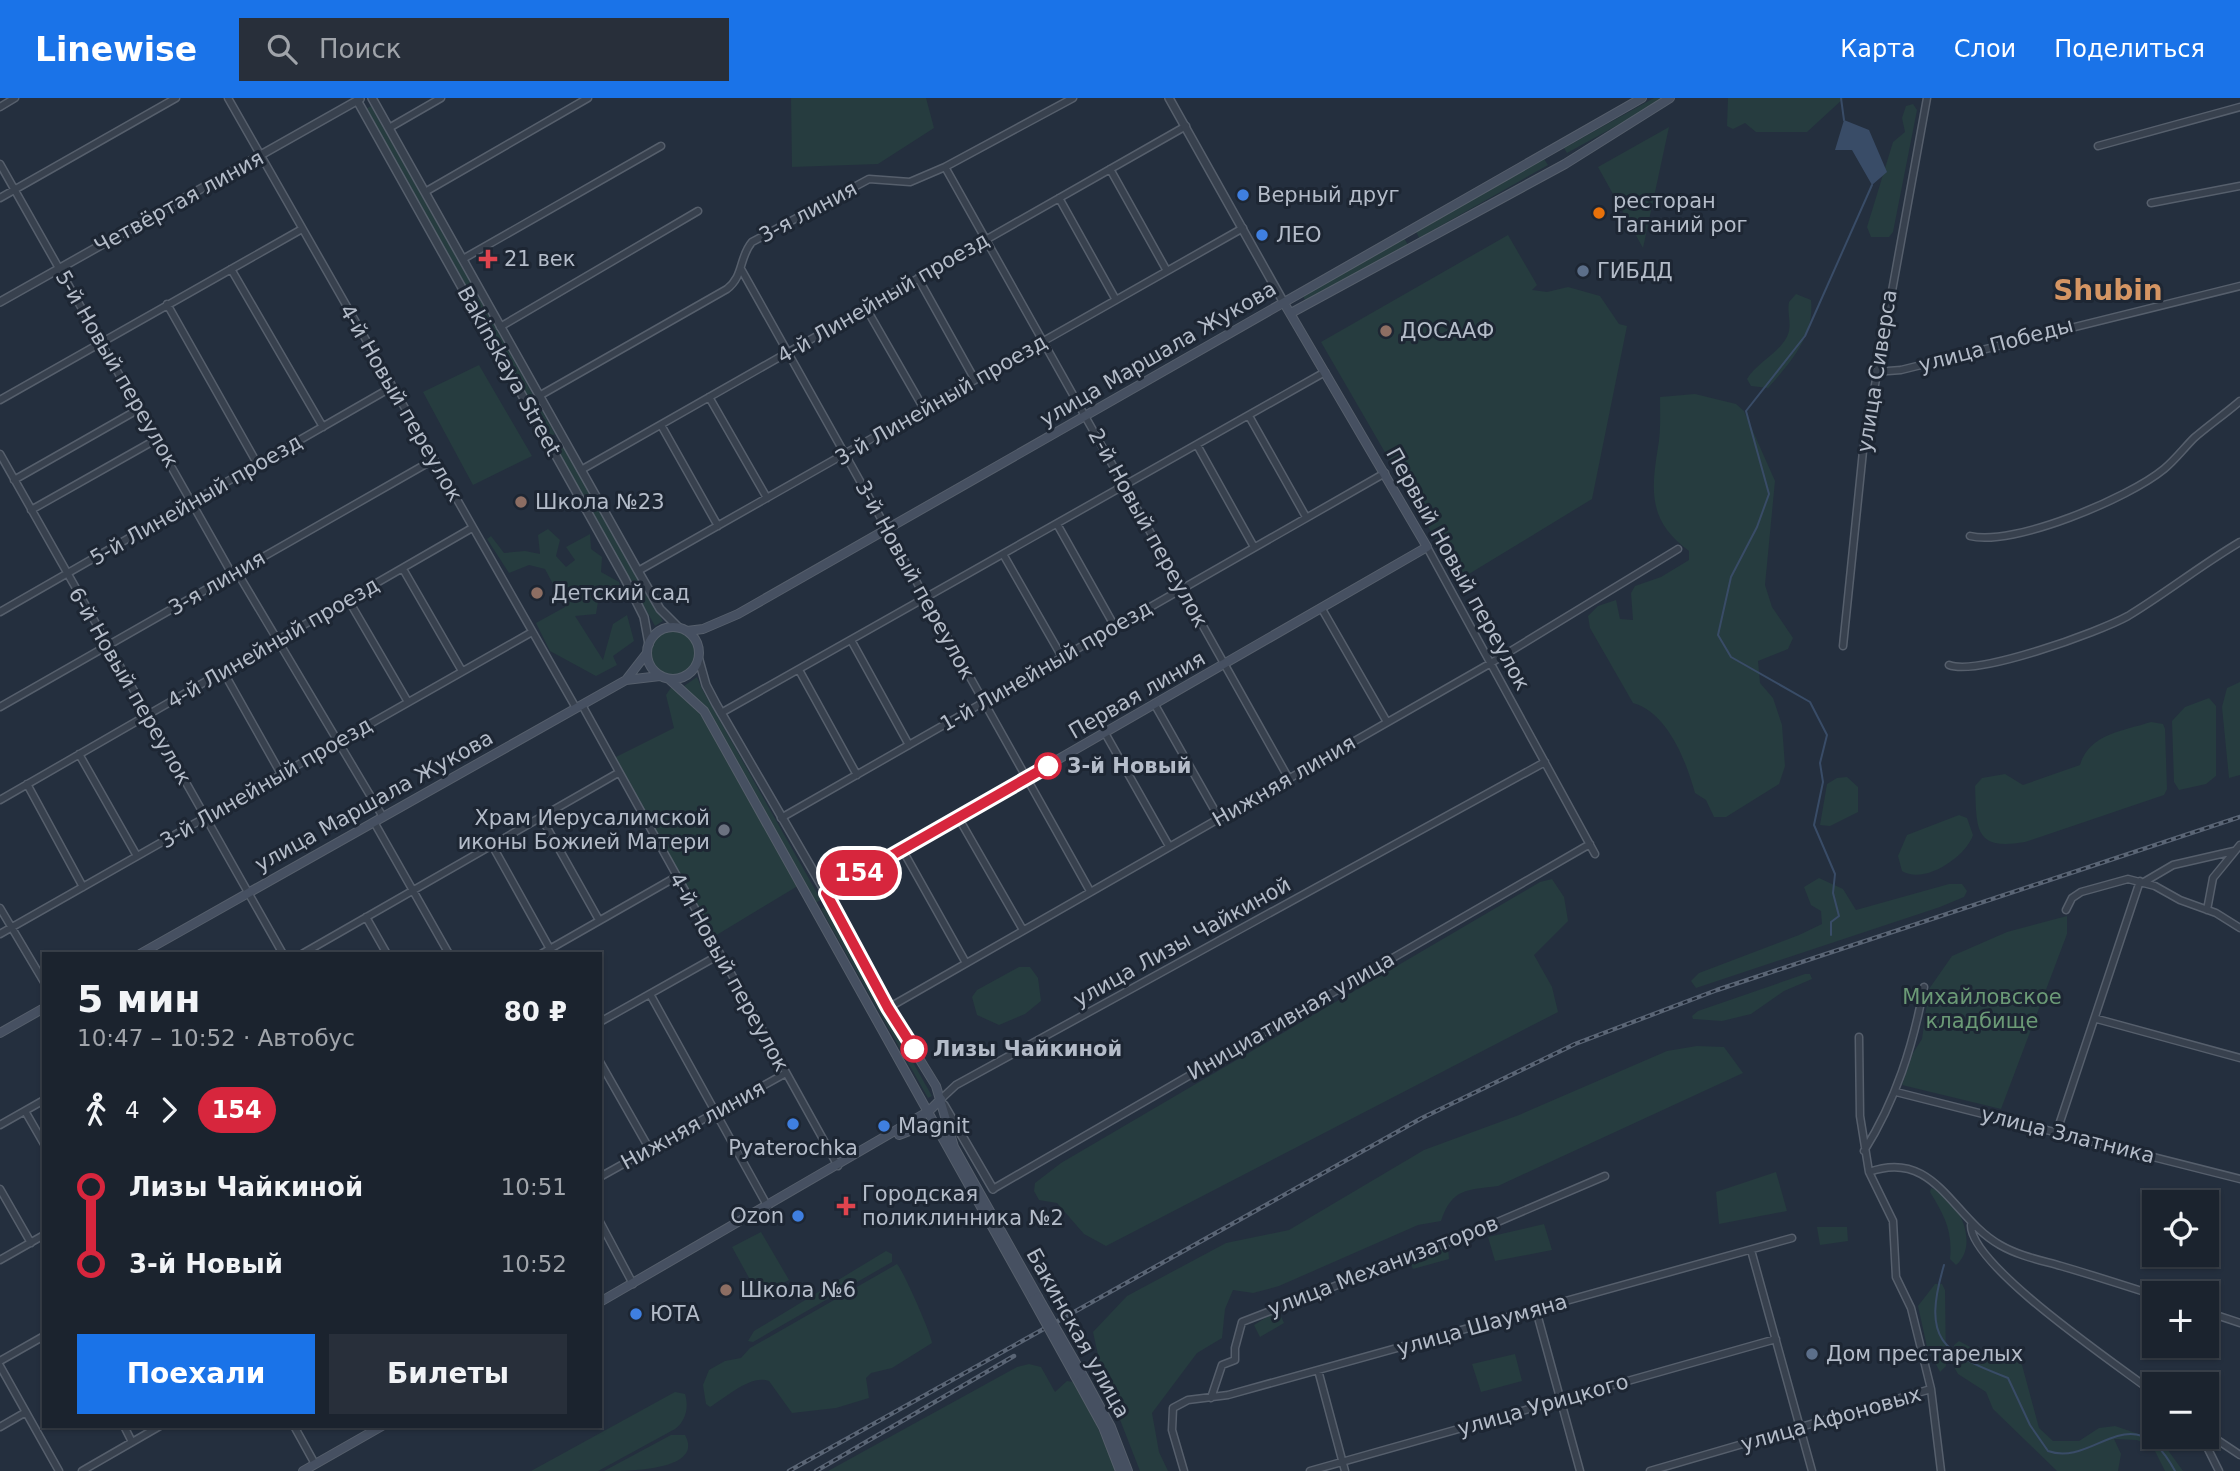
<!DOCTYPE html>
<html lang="ru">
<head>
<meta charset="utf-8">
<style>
	:root { --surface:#1b232e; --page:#282f3a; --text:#f1f3f6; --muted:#a0a4aa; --line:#39404a; --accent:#1a73e8 }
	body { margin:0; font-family:"DejaVu Sans",sans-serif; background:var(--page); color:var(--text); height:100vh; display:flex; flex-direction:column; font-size:26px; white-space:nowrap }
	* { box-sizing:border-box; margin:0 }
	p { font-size:23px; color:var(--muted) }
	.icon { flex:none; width:38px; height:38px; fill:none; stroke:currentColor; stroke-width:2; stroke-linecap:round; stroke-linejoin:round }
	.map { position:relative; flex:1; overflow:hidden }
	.panel { position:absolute; left:42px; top:854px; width:560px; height:476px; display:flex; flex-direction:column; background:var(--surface); border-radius:0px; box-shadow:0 2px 5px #0004,0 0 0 2px var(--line) }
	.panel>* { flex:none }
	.badge { padding:0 14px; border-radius:23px; font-size:24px; line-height:46px }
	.buttons { position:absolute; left:2142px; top:1092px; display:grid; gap:14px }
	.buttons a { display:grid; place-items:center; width:77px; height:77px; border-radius:0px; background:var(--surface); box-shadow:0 2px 5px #0004,0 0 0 2px var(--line); font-size:35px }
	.map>.badge { position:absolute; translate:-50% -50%; box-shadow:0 0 0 4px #fff }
	.legs { display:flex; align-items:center; gap:10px; height:77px; padding:0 35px; font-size:23px }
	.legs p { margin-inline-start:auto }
	.headline { display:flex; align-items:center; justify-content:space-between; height:119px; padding:0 35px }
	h1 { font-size:38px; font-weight:600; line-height:52px }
	.action { display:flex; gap:14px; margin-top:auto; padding:14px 35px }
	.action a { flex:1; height:80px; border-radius:0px; background:var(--accent); color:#fff; font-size:28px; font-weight:600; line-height:80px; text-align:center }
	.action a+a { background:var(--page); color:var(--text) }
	ul { padding:0 35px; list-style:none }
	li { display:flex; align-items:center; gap:24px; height:77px; font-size:26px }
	li i { display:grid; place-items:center; width:10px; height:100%; margin:0 9px; background:currentColor }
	li i::after { content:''; width:18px; height:18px; margin:-9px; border:5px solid; border-radius:50%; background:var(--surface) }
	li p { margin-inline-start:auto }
	li:first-child i { background:linear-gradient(#0000 50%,currentColor 0) }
	li:last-child i { background:linear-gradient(currentColor 50%,#0000 0) }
	header { display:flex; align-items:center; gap:42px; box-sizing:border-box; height:98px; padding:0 35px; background:var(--accent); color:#fff }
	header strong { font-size:33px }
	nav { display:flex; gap:38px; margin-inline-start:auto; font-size:24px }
	.search { width:490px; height:63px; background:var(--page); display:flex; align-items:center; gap:18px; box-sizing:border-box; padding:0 24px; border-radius:0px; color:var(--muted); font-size:26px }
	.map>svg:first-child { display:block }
	.green { fill:#263c3f }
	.water { fill:#394c67 }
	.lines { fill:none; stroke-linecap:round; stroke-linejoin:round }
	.stream { stroke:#394c67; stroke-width:2 }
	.minor-casing { stroke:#565f6c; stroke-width:9 }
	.tertiary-casing { stroke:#565f6c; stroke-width:10 }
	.secondary-casing { stroke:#565f6c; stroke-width:10 }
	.minor { stroke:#38414e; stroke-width:6 }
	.tertiary { stroke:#38414e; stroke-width:7 }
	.secondary { stroke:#465061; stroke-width:8 }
	.rail-casing { stroke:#5a6575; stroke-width:4.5 }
	.rail { stroke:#1d2633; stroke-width:2; stroke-dasharray:5; stroke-linecap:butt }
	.secondary-bridge-casing { stroke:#565f6c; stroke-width:10; stroke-linecap:butt }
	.secondary-bridge { stroke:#465061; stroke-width:8 }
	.line-1-casing { stroke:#fff; stroke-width:16 }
	.line-1 { stroke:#d7263d; stroke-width:10 }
	.shop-dot { fill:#3f7fe0; stroke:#1d2633; stroke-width:2.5 }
	.food-dot { fill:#e8710a; stroke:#1d2633; stroke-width:2.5 }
	.health-dot { fill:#e0444e; stroke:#1d2633; stroke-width:2.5 }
	.service-dot { fill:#5c6f8a; stroke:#1d2633; stroke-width:2.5 }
	.education-dot { fill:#8d6e63; stroke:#1d2633; stroke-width:2.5 }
	.stop-1-dot { fill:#fff; stroke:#d7263d; stroke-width:3.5 }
	.worship-dot { fill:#6b7280; stroke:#1d2633; stroke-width:2.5 }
	.labels { text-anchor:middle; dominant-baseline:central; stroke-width:6; stroke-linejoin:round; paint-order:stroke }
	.poi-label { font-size:21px; fill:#b4bcc9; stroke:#1d2633; text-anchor:start }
	.street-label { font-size:21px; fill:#b4bcc9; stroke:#1d2633 }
	.stop-label { font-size:21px; font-weight:bold; fill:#b4bcc9; stroke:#1d2633; text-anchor:start }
	.park-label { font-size:21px; fill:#6b9a76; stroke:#1d2633 }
	.district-label { font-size:28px; font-weight:bold; fill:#d59563; stroke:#1d2633 }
</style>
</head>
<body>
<header>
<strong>Linewise</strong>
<div class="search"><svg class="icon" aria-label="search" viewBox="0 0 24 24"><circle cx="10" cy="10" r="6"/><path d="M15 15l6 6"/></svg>Поиск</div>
<nav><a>Карта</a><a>Слои</a><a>Поделиться</a></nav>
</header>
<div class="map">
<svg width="2240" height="1373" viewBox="0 0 2240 1373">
	<rect width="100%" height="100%" fill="#242f3e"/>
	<!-- green -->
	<path class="green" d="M791,0H926L934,30L878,66L792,69Z
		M1654,0H1667L1567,55L1564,50Z
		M1728,0H1844L1807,34H1756L1745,25L1733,31L1727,28Z
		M1913,6L1917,12L1893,134L1889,139H1871L1867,129L1893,44L1905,34L1902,20L1906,8Z
		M371,8L475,192L470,195L366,11Z
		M1669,29L1643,150L1598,69Z
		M1544,61L1548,67L1419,140L1416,133Z
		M1508,137L1537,187L1532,192L1547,194L1568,189L1600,198L1619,226L1627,228L1592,401L1459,482L1321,244Z
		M1404,140L1408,147L1306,204L1303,198Z
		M1796,196L1811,202C1815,238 1790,265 1768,290L1751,288L1747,281C1758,263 1784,253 1789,233C1791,223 1787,214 1789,204Z
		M479,200L555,336L550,339L475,203Z
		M479,267L532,358L473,387L423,294Z
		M1695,296L1736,306L1744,313L1775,383L1765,487L1772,509L1793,540L1788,551L1758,563L1760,585L1773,600L1782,627L1785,668L1779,686L1726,719H1714L1706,702L1695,695C1686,663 1668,615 1633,605L1590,530L1588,518L1598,508L1616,502L1620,521L1633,522L1631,495L1635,488L1661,479L1689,462V453C1648,423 1651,393 1658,349C1661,333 1660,315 1660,299Z
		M561,345L663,523L655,528L555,348Z
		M548,431L560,442L556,458L566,469L575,462L566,449L590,436L591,451L602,459L601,474L619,484L621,492L599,497L596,516L575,518L603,562L613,526L627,517L634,543L613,558L617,567L596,578L550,553L536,525L565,509L545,471L529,467L509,475L487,441L491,438L504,455L525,453L540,456L538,437Z
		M651 555a22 22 0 1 1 44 0a22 22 0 1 1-44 0Z
		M697,579L702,591L821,802L815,805L707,611L684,588Z
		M2240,584V677L2229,680L2222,609L2227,590Z
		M674,585L697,604L801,786L710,841L618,675L616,659L674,630L666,597Z
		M2209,600L2216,608V678L2206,686L2179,692L2174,684L2172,623L2185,609Z
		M2151,624L2163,626L2165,631L2167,691L2164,697L2025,744C1973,753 1977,730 1975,688L1982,680L2005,676L2023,687L2080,667C2089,636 2123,633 2151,624Z
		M1847,679L1858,689V714L1830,728L1820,727L1827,686L1837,680Z
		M1959,717L1967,720L1973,737C1966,759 1924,787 1902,773L1898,758L1907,737Z
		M1819,780L1843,791L1856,812L1949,786H1962L1967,793L1964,799L1940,809L1696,890L1691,883L1699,875L1799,837L1822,826L1821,813L1811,807L1804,789Z
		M1552,781L1564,799L1568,823L1534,857L1552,889L1558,914L1106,1148L1084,1136L1057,1105L1039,1102L1034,1093L1035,1085L1061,1065L1540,784Z
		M825,809L932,998L928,1000L821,811Z
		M2067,818V836L2001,1011L1902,987L1913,955L1922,941L1929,891L1952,858L2007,834Z
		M1019,869H1030L1038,880L1041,903L1025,916L999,927L977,917L972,899L977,892Z
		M1805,876H1810L1812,881L1784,893L1751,916L1722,923L1693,921L1692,918L1698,913Z
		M1697,948L1724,949L1743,975L1498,1088C1467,1092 1452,1090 1441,1123L1418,1127L1279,1188L1253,1195L1233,1192L1225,1211L1222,1240L1197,1255L1152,1315L1159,1354L1168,1373H1140L1117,1314L1093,1275L1098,1257L1093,1234L1127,1198L1226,1145L1289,1132L1424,1052L1519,1017L1667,953Z
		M1776,1074L1787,1113L1719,1126L1716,1094Z
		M1931,1090C1957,1097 1981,1146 1956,1167L1950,1161C1953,1133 1944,1117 1930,1094Z
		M1544,1126L1552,1152L1495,1163L1488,1139Z
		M1817,1129H1847L1848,1143L1820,1147Z
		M761,1134L789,1182L759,1198L732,1149Z
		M1448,1149L1449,1161L1413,1171L1409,1162Z
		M886,1153L892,1156V1164L753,1244L748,1243L754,1233Z
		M897,1166C904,1174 932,1238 932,1245L892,1270L871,1275L866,1280L869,1300L836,1310L792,1315L769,1283C751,1276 725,1300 710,1309L706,1306L703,1287L709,1272L725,1263L741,1260L750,1250Z
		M1935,1186H1942L1945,1192L1946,1268L1940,1274L1927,1249L1918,1208Z
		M1278,1212L1284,1225L1260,1239L1254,1227Z
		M1959,1243L1983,1256L2011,1259L2022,1267L2039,1330L2053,1343H2079L2099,1330L2115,1328L2162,1344L2183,1373H2165L2153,1349L2137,1342L2114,1341L2121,1356L2118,1373H2057L1993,1311L1986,1294L1958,1276L1953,1267L1954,1247Z
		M1515,1256L1522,1283L1481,1294L1472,1266Z
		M1029,1266L1041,1269L1055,1294L1067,1283L1073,1284L1091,1314L1116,1373H828L1017,1269Z
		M675,1294L685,1296C689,1309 686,1323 675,1331L598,1373H531Z
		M671,1337H685C705,1373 626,1373 604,1373Z"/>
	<!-- water -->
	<path class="water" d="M1844,22L1869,32L1887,74L1872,87L1852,52H1835Z"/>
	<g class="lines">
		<!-- stream -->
		<path class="stream" d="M1841,0L1844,22
			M1831,837V824L1839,818L1833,795L1835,776L1814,727L1823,684L1820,665L1827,637L1810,604L1731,559L1718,537L1731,479L1757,429L1769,396L1746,313L1805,238L1872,87
			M1944,1167C1922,1242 1941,1254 2008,1280L2030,1327L2048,1353C2095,1370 2132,1293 2175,1373"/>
		<defs>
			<path id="minor" d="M228,0L576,610
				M0,9L15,0
				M389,30L441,0
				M2098,48L2240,9
				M0,66L232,476
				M945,69L1289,681
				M1110,71L1167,173
				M425,94L588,0
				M0,100L176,0
				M1059,100L1116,202
				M2151,105L2240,88
				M463,161L661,48
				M231,171L323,329
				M741,171L1090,793
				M918,180L975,282
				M167,206L258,367
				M866,210L924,311
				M500,229L698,113
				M1875,274L1901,272L2240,188
				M539,298L727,191C744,178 739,159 752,144L869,81L910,84L945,69L1073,0
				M709,299L767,400
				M0,302L302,131
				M1249,318L1306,419
				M661,327L718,428
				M1197,347L1254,449
				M0,356L283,856
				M581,372L1186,28
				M14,382L139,311
				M31,412L157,341
				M1057,426L1115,529
				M1970,438C2013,449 2129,400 2164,371C2175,362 2184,350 2194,340C2209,327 2225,316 2240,303
				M1427,449L1595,756
				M1003,456L1062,559
				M403,471L462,573
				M638,473L1243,130
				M237,474L383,719
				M349,503L408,604
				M1322,511L1387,624
				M0,514L392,289
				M851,542L909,647
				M1843,548L1863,353L1927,0
				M1949,567C1978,578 2099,534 2128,518C2166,495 2201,467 2240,444
				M799,572L857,677
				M223,573L281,676
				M582,607L838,1068
				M1155,607L1219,720
				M0,609L433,362
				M721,615L1325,274
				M1105,635L1169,748
				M79,656L137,758
				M27,686L83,789
				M0,702L472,430
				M541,719L599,822
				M958,719L1023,832
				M781,720L1385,375
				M374,724L449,856
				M492,747L550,851
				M902,751L966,865
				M2144,784L2173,767L2234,753
				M0,810L44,884
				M2066,812L2072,800L2081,794L2128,781L2155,788L2180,802L2216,815L2240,830
				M2207,812L2213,780L2240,747
				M366,819L387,856
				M0,836L532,534
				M302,856L618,675
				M541,856L676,779
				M650,896L768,1109
				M888,910L1491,565L1678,451
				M2097,921L2240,960
				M600,924L719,857
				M1859,939L1860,1018L1869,1074C1935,1050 1952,1120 2000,1147C2019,1158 2040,1162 2061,1168C2092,1177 2123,1187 2154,1197
				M600,964L650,1052
				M1896,994L2240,1081
				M941,1001L956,987L1545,664
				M25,1013L44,1046
				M0,1027L44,1002
				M2057,1033L2140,783
				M1864,1053C1896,1002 1913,948 1924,889
				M1869,1074L1893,1123L1896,1179L1911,1210L1931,1291L1941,1373
				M600,1079L786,975
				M0,1091L31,1145
				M993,1091L1590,746
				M600,1124L633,1186
				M1971,1127C1970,1168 2119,1268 2154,1295
				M1751,1152L1812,1373
				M0,1162L44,1137
				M1536,1212L1580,1373
				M2207,1214L2240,1225
				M0,1263L44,1238
				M0,1268L59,1373
				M1318,1272L1345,1373
				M1211,1300L1222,1267L1235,1262V1250L1242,1224L1472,1135L1605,1078
				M124,1328L132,1344
				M294,1328L315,1366
				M0,1329L26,1314
				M2207,1335L2240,1357
				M2202,1339L2219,1373
				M82,1373L160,1328
				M1184,1373L1172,1332L1173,1310L1188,1302L1228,1297L1792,1140
				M1310,1373L1776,1241
				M1650,1373L1931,1291"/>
			<path id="tertiary" d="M372,0L638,473L660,511L678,529
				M1169,0L1284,205
				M358,4L625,481L644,519L649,546
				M0,204L360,1
				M699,562L706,587L716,606L826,795
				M944,1007L993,1091"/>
			<path id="secondary" d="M1291,215L1565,66L1670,0
				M647 555a26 26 0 1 1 52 0a26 26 0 1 1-52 0Z
				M687,533L703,531L738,516L1642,0
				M669,581L704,613L1033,1202
				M626,582L660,578
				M140,856L626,582L647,555
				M0,935L44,910
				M899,1037L922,1028L939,1035
				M1038,1199L954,1049L936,988L888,910L826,795L1427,449L1284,205
				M600,1204L929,1013L941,1001
				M1081,1274L1111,1329L1128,1373
				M1075,1278L1103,1329L1120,1373
				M303,1373L382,1328"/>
		</defs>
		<!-- minor casing -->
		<use href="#minor" class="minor-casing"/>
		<!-- tertiary casing -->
		<use href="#tertiary" class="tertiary-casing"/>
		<!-- secondary casing -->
		<use href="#secondary" class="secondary-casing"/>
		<!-- minor -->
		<use href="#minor" class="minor"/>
		<!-- tertiary -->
		<use href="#tertiary" class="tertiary"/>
		<!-- secondary -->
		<use href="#secondary" class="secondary"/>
		<defs>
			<path id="rail" d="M789,1373L1422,1020L1575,946L1717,892L2240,719
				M816,1373L1014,1258"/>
		</defs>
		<!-- rail casing -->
		<use href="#rail" class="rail-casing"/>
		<!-- rail -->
		<use href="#rail" class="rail"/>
		<defs>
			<path id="secondary-bridge" d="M1038,1199L1081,1274
				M1033,1202L1075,1278"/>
		</defs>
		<!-- secondary-bridge casing -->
		<use href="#secondary-bridge" class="secondary-bridge-casing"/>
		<!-- secondary-bridge -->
		<use href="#secondary-bridge" class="secondary-bridge"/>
	</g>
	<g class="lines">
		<defs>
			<path id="line-1" d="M914,951L888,910L826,795L1048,668"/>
		</defs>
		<!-- line-1 casing -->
		<use href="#line-1" class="line-1-casing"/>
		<!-- line-1 -->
		<use href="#line-1" class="line-1"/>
	</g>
	<!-- markers -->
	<g class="shop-dot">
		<circle cx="1243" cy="97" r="7"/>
		<circle cx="1262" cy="137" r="7"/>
		<circle cx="793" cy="1026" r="7"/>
		<circle cx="884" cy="1028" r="7"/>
		<circle cx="798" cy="1118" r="7"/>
		<circle cx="636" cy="1216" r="7"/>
	</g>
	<circle class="food-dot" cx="1599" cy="115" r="7"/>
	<g class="health-dot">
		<path d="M484.5 150.5h7v7h7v7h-7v7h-7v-7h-7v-7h7z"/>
		<path d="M842.5 1097.5h7v7h7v7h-7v7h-7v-7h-7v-7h7z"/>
	</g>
	<g class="service-dot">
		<circle cx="1583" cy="173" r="7"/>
		<circle cx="1812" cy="1256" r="7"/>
	</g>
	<g class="education-dot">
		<circle cx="1386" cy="233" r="7"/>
		<circle cx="521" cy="404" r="7"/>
		<circle cx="537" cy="495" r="7"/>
		<circle cx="726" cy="1192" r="7"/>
	</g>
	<g class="stop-1-dot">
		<circle cx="1048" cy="668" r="12"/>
		<circle cx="914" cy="951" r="12"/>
	</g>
	<circle class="worship-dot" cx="724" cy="732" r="7"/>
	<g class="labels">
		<!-- poi labels -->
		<g class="poi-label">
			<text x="1257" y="97">Верный друг</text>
			<text x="1613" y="103">ресторан<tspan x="1613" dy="24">Таганий рог</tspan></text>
			<text x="1276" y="137">ЛЕО</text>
			<text x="504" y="161">21 век</text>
			<text x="1597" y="173">ГИБДД</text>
			<text x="1400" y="233">ДОСААФ</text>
			<text x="535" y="404">Школа №23</text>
			<text x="551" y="495">Детский сад</text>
			<text x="710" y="720" text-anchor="end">Храм Иерусалимской<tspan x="710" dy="24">иконы Божией Матери</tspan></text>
			<text x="898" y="1028">Magnit</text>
			<text x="793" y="1050" text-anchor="middle">Pyaterochka</text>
			<text x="862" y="1096">Городская<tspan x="862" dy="24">поликлинника №2</tspan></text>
			<text x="784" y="1118" text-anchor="end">Ozon</text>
			<text x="740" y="1192">Школа №6</text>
			<text x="650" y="1216">ЮТА</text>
			<text x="1826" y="1256">Дом престарелых</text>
		</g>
		<!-- street labels -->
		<g class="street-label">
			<text transform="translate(179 104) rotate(-29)">Четвёртая линия</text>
			<text transform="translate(808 114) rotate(-28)">3-я линия</text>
			<text transform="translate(883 200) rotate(-30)">4-й Линейный проезд</text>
			<text transform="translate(1996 247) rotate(-15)">улица Победы</text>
			<text transform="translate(1158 256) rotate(-30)">улица Маршала Жукова</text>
			<text transform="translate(117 271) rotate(60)">5-й Новый переулок</text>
			<text transform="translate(509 273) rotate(61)">Bakinskaya Street</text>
			<text transform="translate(1877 273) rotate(-81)">улица Сиверса</text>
			<text transform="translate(941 302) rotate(-30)">3-й Линейный проезд</text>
			<text transform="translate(401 305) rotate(60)">4-й Новый переулок</text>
			<text transform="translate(196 402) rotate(-30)">5-й Линейный проезд</text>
			<text transform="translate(1148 430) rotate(61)">2-й Новый переулок</text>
			<text transform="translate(1458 471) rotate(61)">Первый Новый переулок</text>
			<text transform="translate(915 482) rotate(61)">3-й Новый переулок</text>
			<text transform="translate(217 485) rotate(-30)">3-я линия</text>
			<text transform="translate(273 545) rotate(-30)">4-й Линейный проезд</text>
			<text transform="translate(1046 568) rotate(-30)">1-й Линейный проезд</text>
			<text transform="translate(130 588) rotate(60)">6-й Новый переулок</text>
			<text transform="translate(1137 597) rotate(-30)">Первая линия</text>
			<text transform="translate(1284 683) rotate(-30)">Нижняя линия</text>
			<text transform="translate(266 685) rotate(-30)">3-й Линейный проезд</text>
			<text transform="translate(374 703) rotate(-29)">улица Маршала Жукова</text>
			<text transform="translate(1182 844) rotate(-29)">улица Лизы Чайкиной</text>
			<text transform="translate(729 874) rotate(61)">4-й Новый переулок</text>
			<text transform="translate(1291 918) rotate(-30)">Инициативная улица</text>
			<text transform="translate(693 1027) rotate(-29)">Нижняя линия</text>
			<text transform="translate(2068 1037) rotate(14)">улица Златника</text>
			<text transform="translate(1383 1168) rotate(-21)">улица Механизаторов</text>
			<text transform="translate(1482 1227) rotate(-16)">улица Шаумяна</text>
			<text transform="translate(1078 1235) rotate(61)">Бакинская улица</text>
			<text transform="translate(1543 1307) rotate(-16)">улица Урицкого</text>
			<text transform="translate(1831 1321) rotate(-16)">улица Афоновых</text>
		</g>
		<!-- stop labels -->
		<g class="stop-label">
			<text x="1067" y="668">3-й Новый</text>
			<text x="933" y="951">Лизы Чайкиной</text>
		</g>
		<!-- park labels -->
		<g class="park-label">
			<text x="1982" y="899">Михайловское<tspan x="1982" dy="24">кладбище</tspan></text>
		</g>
		<!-- district labels -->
		<g class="district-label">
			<text x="2108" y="192">Shubin</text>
		</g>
	</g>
</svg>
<div class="buttons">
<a><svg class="icon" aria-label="locate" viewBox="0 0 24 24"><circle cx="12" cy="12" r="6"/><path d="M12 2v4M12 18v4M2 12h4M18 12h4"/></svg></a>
<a>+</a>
<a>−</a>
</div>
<b class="badge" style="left:859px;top:775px;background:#d7263d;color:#fff">154</b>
<section class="panel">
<div class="headline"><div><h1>5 мин</h1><p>10:47 – 10:52 · Автобус</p></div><b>80 ₽</b></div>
<div class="legs"><svg class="icon" aria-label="walk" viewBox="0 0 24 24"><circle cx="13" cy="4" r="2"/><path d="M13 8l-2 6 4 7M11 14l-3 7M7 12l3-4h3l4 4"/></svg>4<svg class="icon" aria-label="forward" viewBox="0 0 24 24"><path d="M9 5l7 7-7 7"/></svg><b class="badge" style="background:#d7263d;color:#fff">154</b></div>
<ul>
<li><i style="color:#d7263d"></i><b>Лизы Чайкиной</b><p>10:51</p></li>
<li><i style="color:#d7263d"></i><b>3-й Новый</b><p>10:52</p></li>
</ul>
<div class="action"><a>Поехали</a><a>Билеты</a></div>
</section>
</div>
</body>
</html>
